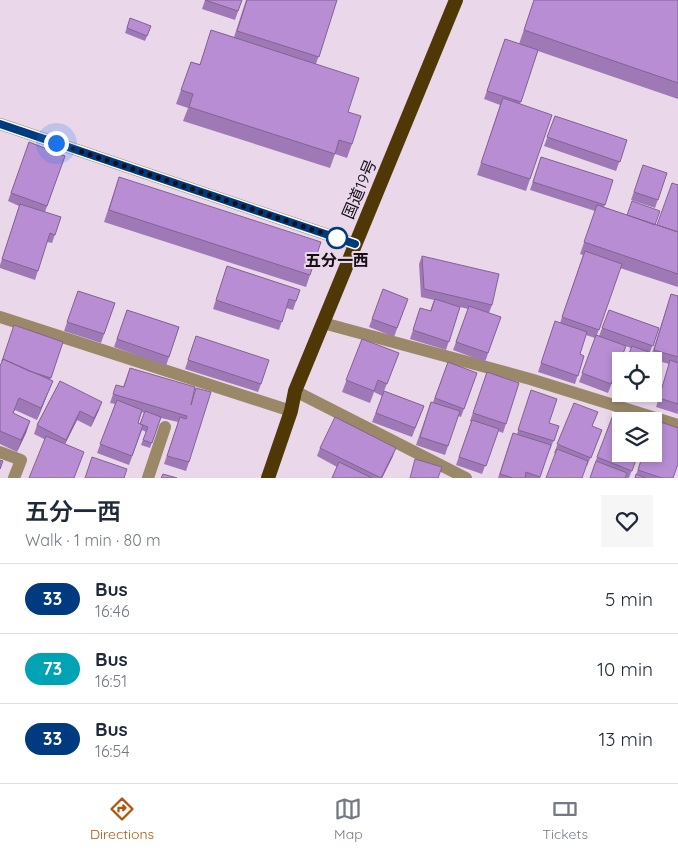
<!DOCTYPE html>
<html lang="en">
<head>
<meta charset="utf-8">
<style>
	:root { --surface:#fff; --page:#f6f6f7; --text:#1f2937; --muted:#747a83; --line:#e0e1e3; --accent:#b45309 }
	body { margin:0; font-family:Quicksand,"Noto Sans JP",sans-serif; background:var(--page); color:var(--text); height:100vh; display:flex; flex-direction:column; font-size:19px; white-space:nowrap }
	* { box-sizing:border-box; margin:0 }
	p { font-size:16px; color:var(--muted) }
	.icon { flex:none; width:28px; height:28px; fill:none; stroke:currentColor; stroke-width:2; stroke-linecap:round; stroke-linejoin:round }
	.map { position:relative; height:478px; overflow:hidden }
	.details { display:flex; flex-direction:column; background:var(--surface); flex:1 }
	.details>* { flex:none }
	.badge { padding:0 10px; border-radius:16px; font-size:18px; line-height:32px }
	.controls { position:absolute; left:612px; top:352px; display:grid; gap:10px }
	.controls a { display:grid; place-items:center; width:50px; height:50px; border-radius:0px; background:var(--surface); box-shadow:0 2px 8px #0003; font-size:25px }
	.you { position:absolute; width:25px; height:25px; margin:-12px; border:4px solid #fff; border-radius:50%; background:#1a73e8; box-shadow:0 0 0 8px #1a73e833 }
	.map>.badge { position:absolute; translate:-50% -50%; box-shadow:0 0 0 2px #fff }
	.round { display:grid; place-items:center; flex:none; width:52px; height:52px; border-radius:0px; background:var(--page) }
	.headline { display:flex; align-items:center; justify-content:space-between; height:85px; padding:0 25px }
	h1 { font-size:24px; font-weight:600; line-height:38px }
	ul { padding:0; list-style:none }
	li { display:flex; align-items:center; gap:15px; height:70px; padding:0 25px; border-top:1px solid var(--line) }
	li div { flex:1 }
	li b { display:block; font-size:19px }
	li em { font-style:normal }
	li .badge { min-width:55px; font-weight:700; text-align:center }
	.menu { display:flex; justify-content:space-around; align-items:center; height:70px; border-top:1px solid var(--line); background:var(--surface); font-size:14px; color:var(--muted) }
	.menu a { display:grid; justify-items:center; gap:2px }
	.menu .current { color:var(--accent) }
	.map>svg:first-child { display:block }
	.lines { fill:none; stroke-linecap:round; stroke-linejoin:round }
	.minor { stroke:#9a8868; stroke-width:12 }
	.trunk { stroke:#4f3806; stroke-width:14 }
	.wall { fill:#9f79b6; fill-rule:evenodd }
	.shaded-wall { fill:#826394 }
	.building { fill:#b98dd4; stroke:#826394 }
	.line-casing { stroke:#fff; stroke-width:11 }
	.line { stroke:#003b80; stroke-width:8 }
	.walk { stroke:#160f16; stroke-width:5; stroke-dasharray:0 9 }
	.stop-dot { fill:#fff; stroke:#003b80; stroke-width:2.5 }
	.labels { text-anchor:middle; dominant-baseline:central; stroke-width:4; stroke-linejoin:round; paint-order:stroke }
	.street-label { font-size:16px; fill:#160f16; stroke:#ead7ea }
	.stop-label { font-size:16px; font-weight:bold; fill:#160f16; stroke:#ead7ea }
</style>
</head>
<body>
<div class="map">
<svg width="678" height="478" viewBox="0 0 678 478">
	<rect width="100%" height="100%" fill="#ead7ea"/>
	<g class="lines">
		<!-- minor -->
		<path class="minor" d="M0,124L355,244
			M0,317L291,411
			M323,323L530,379L678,425
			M295,391L466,478
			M0,452L21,460L14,478
			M148,478L165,427"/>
		<!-- trunk -->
		<path class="trunk" d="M268,478L291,411L295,391L456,0"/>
	</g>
	<!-- wall -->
	<path class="wall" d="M205,0H242L235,20L202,9Z
		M246,0H337L316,64L348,112L352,144L347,158L335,154L330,168L183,121L188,108L176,104L191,62L200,64L211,30L234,37Z
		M534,0H678V99L538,51L520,104L530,179L526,191L477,175L500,105L484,99L505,39L519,44Z
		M130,18L151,26L145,41L125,33Z
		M555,116L627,140L616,171L544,146Z
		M29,142L65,156L45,212L61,217L52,243L47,242L35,280L0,268V265L19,206L8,201Z
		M541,157L613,180L604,207L657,225L678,185V287L620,268L597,335L599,336L609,310L659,328L650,352L652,353L671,294L678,296V414L656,407L669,364L659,361L626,346L608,393L579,382L595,338L586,335L580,354L584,356L575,384L538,372L555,321L560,323L583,255L580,254L595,211L530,190Z
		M643,165L667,173L655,208L631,200Z
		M119,177L310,275L306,287L104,222Z
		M422,256L492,305L489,313L501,317L485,362L453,350L468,309L460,307L446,350L410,339L420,308L430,311L434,300L421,297L419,264Z
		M227,266L300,290L293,310L286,308L279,330L213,309Z
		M383,289L408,299L394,337L369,327Z
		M78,291L115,303L101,343L64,331Z
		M127,310L179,327L166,366L114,347Z
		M196,336L261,384L258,392L185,369Z
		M362,339L399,353L384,391L424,406L412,437L372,422L382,396L374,392L370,403L342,392Z
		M63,342L50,380L53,381L37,420L15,410L13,414L30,421L26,433L17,452L0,444V365Z
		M448,362L477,373L461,417L458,416L445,455L416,445L431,402H433Z
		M130,368L192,399L189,462L186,471L164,464L178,422L161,418L150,448L141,445L146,432L142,430L129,465L97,453L115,404L110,403L116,385L123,387ZM142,412L144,413L140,424L138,423Z
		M487,372L519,383L503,433L498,431L482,474L456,465L471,422L470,421Z
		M621,376V387L618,386Z
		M60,381L99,410L91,427L77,420L65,444L44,439L34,434L37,425Z
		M531,390L549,423L559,426L550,450H549L540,478H498L510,441L517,434Z
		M574,403L593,427L602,430L587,466L554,453Z
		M320,448L393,456L382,478H332L337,467L317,456Z
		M638,454L629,478H590L597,457Z
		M643,454L673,478H635Z"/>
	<!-- shaded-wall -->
	<path class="shaded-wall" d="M53,381L48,393L37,420L41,408Z
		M102,402L99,410L91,427L94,418Z
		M80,411L77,420L63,448L66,440Z
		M30,421L26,433L17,452L21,440Z
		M396,448L393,456L382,478H381Z"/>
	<!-- building -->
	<path class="building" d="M205,0H242L238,11Z
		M247,0H337L319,57L237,31Z
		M534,0H678V83L524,30Z
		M130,18L151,26L147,36L127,28Z
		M211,30L359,78L348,112L361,116L352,144L339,140L335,154L189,107L193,94L181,90L191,62L200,65Z
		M505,39L538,50L521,102L487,91Z
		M503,98L552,115L530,179L481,163Z
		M555,116L627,140L620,162L547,137Z
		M29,142L65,156L47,206L11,193Z
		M541,157L613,180L605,205L533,182Z
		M643,165L667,173L658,200L634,192Z
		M119,177L321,242L310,275L109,210Z
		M672,183L678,185V232L657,225Z
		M632,201L660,211L655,225L627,215Z
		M20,204L61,217L55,235L50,233L38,271L2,259Z
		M597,205L678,232V274L584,242Z
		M585,251L622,264L599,330L562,317Z
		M422,256L499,274L492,305L424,289Z
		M227,266L300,290L296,301L289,299L282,322L216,300Z
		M383,289L408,299L397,328L372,319Z
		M78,291L115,303L104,334L67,322Z
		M671,294L678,296V357L654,350Z
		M435,299L460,307L449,342L413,330L420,308L431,311Z
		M469,306L501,317L488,353L456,342Z
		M127,310L179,327L169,357L117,339Z
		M609,310L659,328L653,346L602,328Z
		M555,321L587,332L580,354L584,356L578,376L541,363Z
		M14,325L63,342L51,378L29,371L3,359L2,361Z
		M596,335L626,346L611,384L582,373Z
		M196,336L269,360L261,384L188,360Z
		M362,339L399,353L387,384L378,380L374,391L346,380Z
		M632,346L660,356L654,374V361H626Z
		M3,359L53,381L41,408L19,398L13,413L30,421L21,440L0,431V366Z
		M670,360L678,363V404L659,398Z
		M448,362L477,373L464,409L435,398Z
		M130,368L195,387L191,405L196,388L211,392L189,462L167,456L180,417L186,419L187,416L113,394L116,385L124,387Z
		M487,372L519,383L506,424L473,413Z
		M60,381L102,402L94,418L80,411L66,440L37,425Z
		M531,390L557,399L549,423L559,426L554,441L518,430Z
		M384,391L424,406L415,428L376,413Z
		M117,400L142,410L138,423L143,425L132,456L100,444Z
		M431,402L460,411L448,446L420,437Z
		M574,403L598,412L592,426L602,430L591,458L557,444Z
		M145,411L161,417L152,443L143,440L148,427L140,424Z
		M613,415L628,421H621V454H638L632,471L597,457Z
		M335,417L396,448L381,478L320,448Z
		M472,420L499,429L486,466L459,457Z
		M655,420L678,428V464L673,478H662L638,470L643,454H654V423Z
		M513,433L551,445L540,477L526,472L525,478H513L500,474Z
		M46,436L84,452L74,478H29Z
		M557,449L588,461L582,478H546Z
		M92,457L127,469L124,478H85Z
		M415,459L442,467L438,478H410Z
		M0,460L3,461L0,469Z
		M596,461L627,473L625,478H590Z
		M339,462L372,478H332Z
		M163,474L177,478H161Z
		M636,474L646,478H635Z"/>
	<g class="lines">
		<defs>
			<path id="line" d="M0,124L355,244"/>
		</defs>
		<!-- line casing -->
		<use href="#line" class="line-casing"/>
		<!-- line -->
		<use href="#line" class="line"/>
		<!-- walk -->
		<path class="walk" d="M56,143L337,238"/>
	</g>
	<!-- markers -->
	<circle class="stop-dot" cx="337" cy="238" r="10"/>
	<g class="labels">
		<!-- street labels -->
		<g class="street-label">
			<text transform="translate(359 189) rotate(-67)">国道19号</text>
		</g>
		<!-- stop labels -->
		<g class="stop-label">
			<text x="337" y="260">五分一西</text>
		</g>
	</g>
</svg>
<div class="controls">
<a><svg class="icon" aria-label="locate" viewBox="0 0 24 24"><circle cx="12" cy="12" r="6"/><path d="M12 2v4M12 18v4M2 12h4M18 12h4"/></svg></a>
<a><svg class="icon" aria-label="layers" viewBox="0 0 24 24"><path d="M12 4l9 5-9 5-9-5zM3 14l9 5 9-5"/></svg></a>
</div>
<div class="you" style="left:56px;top:143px"></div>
</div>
<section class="details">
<div class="headline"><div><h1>五分一西</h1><p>Walk · 1 min · 80 m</p></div><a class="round"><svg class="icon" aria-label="heart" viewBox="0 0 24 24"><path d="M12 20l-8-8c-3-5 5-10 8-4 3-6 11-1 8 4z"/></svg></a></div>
<ul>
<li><span class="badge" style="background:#003b80;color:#fff">33</span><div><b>Bus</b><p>16:46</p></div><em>5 min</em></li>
<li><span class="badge" style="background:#00a3b4;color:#fff">73</span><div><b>Bus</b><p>16:51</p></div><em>10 min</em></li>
<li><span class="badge" style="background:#003b80;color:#fff">33</span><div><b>Bus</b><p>16:54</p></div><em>13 min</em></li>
</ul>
</section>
<nav class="menu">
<a class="current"><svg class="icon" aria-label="directions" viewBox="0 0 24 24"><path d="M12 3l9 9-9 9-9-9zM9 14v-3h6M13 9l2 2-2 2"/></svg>Directions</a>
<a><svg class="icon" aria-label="map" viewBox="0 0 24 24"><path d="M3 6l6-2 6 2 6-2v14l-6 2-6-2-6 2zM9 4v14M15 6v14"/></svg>Map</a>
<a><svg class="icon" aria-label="tickets" viewBox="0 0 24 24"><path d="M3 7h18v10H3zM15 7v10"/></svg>Tickets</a>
</nav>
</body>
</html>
